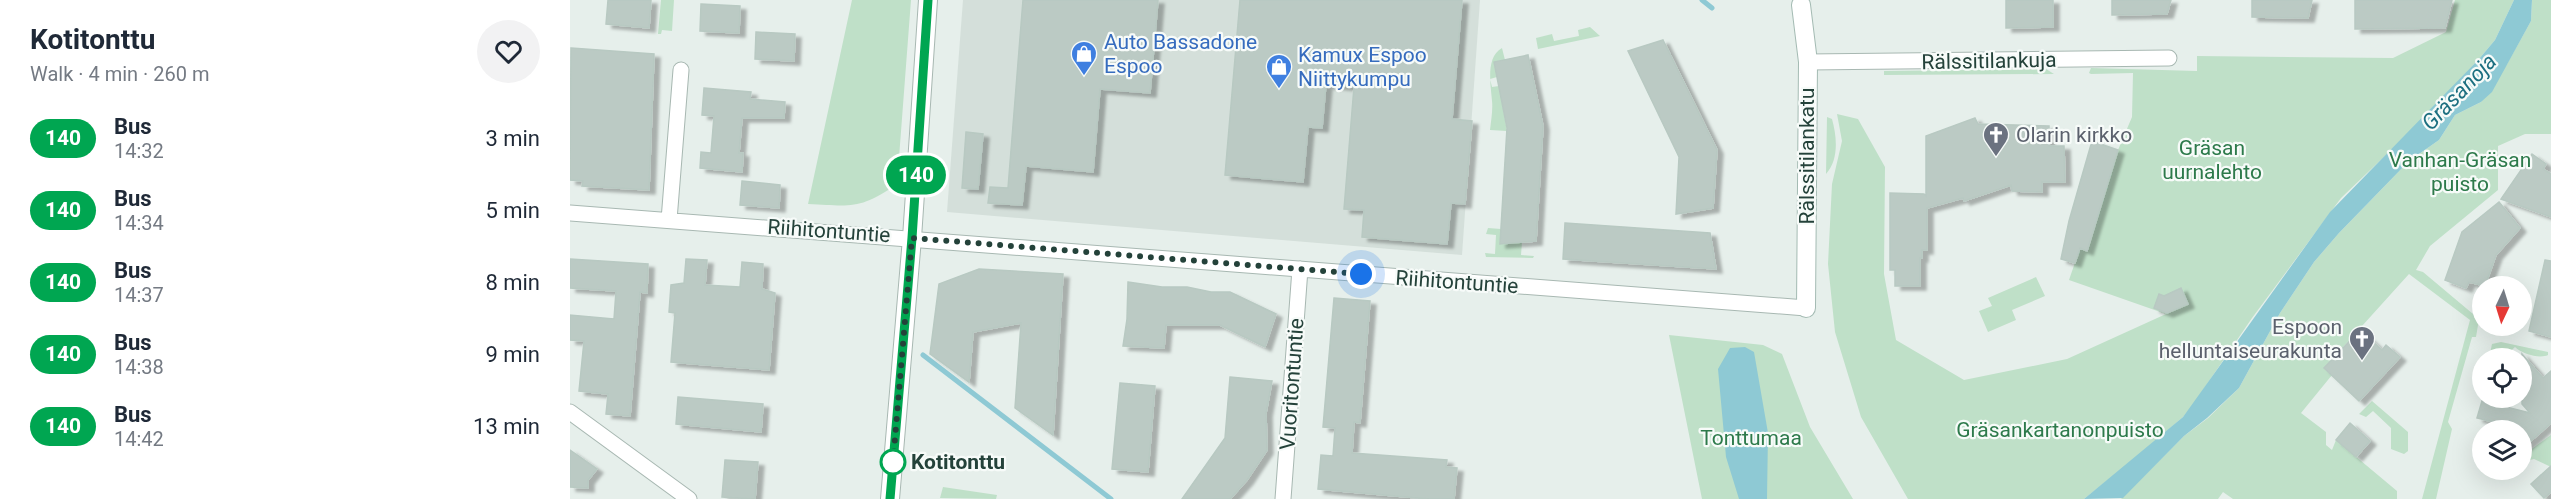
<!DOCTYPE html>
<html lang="en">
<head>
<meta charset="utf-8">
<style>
	:root { --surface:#fff; --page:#f2f2f3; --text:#1f2937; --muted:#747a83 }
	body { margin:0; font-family:Roboto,sans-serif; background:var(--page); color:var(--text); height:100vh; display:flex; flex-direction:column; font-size:22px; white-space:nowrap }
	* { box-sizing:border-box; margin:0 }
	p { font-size:20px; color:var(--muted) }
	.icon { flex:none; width:33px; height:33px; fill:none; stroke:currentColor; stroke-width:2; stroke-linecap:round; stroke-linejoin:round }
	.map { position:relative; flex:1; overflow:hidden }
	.side { display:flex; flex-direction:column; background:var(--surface); width:570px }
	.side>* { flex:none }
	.badge { padding:0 12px; border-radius:20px; font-size:21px; line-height:39px }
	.needle { width:39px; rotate:184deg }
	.controls { position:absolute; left:1902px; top:276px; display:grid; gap:12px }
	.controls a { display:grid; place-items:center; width:60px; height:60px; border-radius:50%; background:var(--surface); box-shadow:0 6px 24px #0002; font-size:30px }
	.you { position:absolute; width:30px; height:30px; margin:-15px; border:4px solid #fff; border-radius:50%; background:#1a73e8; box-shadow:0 0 0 9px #1a73e833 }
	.map>.badge { position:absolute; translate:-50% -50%; box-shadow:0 0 0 3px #fff }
	.round { display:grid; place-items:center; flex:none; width:63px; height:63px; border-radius:32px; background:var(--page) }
	.summary { display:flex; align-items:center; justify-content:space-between; height:102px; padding:0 30px }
	h1 { font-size:28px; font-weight:700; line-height:45px }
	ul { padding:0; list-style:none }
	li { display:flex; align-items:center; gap:18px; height:72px; padding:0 30px }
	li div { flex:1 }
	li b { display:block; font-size:22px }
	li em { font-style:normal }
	li .badge { min-width:66px; font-weight:700; text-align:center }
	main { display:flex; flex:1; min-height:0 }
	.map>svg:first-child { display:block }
	.built { fill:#d4dfda }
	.green { fill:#bfe0c8 }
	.water { fill:#8ec9d4 }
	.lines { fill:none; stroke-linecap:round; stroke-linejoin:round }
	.stream { stroke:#8ec9d4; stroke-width:5 }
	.building { fill:#bbcac4; stroke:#b8c9c2; stroke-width:1.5; filter:url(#shadow) }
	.minor-casing { stroke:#a8b8b2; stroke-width:17 }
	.tertiary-casing { stroke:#a8b8b2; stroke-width:20 }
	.secondary-casing { stroke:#a4bbb3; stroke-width:20 }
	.minor { stroke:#fff; stroke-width:15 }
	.tertiary { stroke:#fff; stroke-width:18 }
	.secondary { stroke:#fff; stroke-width:18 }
	.line-casing { stroke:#fff; stroke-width:14 }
	.line { stroke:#00a651; stroke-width:9 }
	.walk { stroke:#24423a; stroke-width:6; stroke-dasharray:0 10.8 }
	.stop-dot { fill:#fff; stroke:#00a651; stroke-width:3 }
	.labels { text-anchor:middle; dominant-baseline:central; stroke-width:4.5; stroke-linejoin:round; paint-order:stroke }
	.shop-label { font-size:21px; fill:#366cbe; stroke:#f7fbf9; text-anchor:start }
	.street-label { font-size:21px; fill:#24423a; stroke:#f7fbf9 }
	.worship-label { font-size:21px; fill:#5b616d; stroke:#f7fbf9; text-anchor:start }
	.park-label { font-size:21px; fill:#2d7a4b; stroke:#f7fbf9 }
	.stop-label { font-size:21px; font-weight:bold; fill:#24423a; stroke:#f7fbf9; text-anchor:start }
	.water-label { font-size:22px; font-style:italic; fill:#1c6f80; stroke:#f7fbf9 }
</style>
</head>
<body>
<main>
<section class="side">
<div class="summary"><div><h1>Kotitonttu</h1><p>Walk · 4 min · 260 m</p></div><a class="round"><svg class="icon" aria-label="heart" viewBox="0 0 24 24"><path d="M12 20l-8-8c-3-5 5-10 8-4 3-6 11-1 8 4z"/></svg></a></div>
<ul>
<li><span class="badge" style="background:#00a651;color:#fff">140</span><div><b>Bus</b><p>14:32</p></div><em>3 min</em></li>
<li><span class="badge" style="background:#00a651;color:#fff">140</span><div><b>Bus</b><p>14:34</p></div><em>5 min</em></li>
<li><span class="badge" style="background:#00a651;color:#fff">140</span><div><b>Bus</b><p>14:37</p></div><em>8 min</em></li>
<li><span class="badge" style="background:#00a651;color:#fff">140</span><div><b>Bus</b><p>14:38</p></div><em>9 min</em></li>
<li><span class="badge" style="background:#00a651;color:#fff">140</span><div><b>Bus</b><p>14:42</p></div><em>13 min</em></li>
</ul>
</section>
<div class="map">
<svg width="1981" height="499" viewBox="0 0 1981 499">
	<defs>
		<filter id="shadow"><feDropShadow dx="6" dy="4" stdDeviation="1.5" flood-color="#0004"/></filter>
	</defs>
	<rect width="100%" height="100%" fill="#e6efeb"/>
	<!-- built -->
	<path class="built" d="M393,0H910L892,255L377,212Z"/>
	<!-- green -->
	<path class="green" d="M91,0H104L102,31L92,30L91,34H88Z
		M282,0H341L327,184C290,210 281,206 238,204Z
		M1885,0H1944L1925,40L1909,59L1842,130L1771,198L1682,318L1622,406L1613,417L1559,463L1514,499H1338L1291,417L1265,332L1258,264L1262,184L1272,141L1267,114L1288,119L1315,167L1314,274L1326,340L1394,380L1497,359L1596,314L1499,280L1510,248L1518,250L1548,150L1562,117L1563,73L1521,74L1519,73L1521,68L1627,71V56L1823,58L1876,32Z
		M1962,0H1981V134H1955L1928,146V190L1860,246L1846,270L1853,272L1909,319L1906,337H1902L1878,422L1882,429L1866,499H1852L1900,320L1839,274L1755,367L1762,375L1731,413L1756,432V445L1762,450L1766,440L1827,491V499H1663L1653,492L1648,499H1551L1614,436L1638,418L1669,388L1710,313L1744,262L1769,233L1839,161L1869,140L1885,115L1911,102L1937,64L1961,21Z
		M1020,27L1030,36L968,49L966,38L982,34L984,41L1009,36L1008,30Z
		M932,48L935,60L924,62L927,77L920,79L922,87L929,86L937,131L920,130C921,121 923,110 922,101C921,86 915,57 932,48Z
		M1476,69L1484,74L1314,75V71Z
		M1257,117L1262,119C1267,137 1269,160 1256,174Z
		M918,228L931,229L930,244L952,242L951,255L964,256L963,258L916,257L915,253L925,254L926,235L916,234Z
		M1466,277L1475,296L1442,310L1446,320L1418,332L1409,311L1422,306L1418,298Z
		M1099,335L1193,345L1212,354L1240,427L1283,499H1132Z
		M1931,342L1978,352V355C1970,359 1952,354 1945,347L1933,358H1919L1922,344Z
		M1802,401L1838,432V451L1834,454L1821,449V428L1803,411L1796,417L1789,414Z
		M1981,435V467L1964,459L1952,462V456Z
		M373,487L427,495L426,499L370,498Z"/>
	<!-- water -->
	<path class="water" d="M1944,0H1962L1961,21L1922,92L1911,102L1885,115L1869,140L1839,161L1769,233L1744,262L1710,313L1669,388L1637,418L1614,436L1553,498L1514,499L1613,417L1760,212L1909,59L1925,40Z
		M1175,347L1184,352L1198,433L1197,499H1169L1156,457L1148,369L1160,348Z"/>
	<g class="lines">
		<!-- stream -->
		<path class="stream" d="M1132,0L1142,8
			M353,355L541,499"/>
	</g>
	<!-- building -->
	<path class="building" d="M38,0H81L79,28L36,24Z
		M453,0H588L580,93L530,89L523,172L456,166L452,205L418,203L420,187L438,188Z
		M670,0H892L882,119L902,121L895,204L881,203L877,244L792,237L794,210L774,209L784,87L756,84L752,128L738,127L733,182L655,175Z
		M1436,0H1483V27L1436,28Z
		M1542,0H1601L1597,14L1542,15Z
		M1682,0H1742L1738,18L1682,17Z
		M1785,0H1882L1875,28L1785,29Z
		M131,4L170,6L169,33L130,31Z
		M186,32L225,34L224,61L185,59Z
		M1093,40L1147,150L1143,208L1106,214L1109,157L1058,51Z
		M1,48L84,54L79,190L12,186L13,181L0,180Z
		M958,55L973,126L966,241L930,244L937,128L924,62Z
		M134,88L181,92L180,99L215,102L214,118H172L169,153H173L172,172L130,168L131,152L141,153L144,116L132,115Z
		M1405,118L1408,124L1479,126V146H1494L1495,182H1472V192L1442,191L1441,185L1394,201L1393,198L1357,208V250H1352V258H1350V286H1325V270H1320V193L1354,194L1356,196V136Z
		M396,132L413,134L408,189L392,188Z
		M1522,141L1548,150L1517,251L1510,248L1505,263L1491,259L1499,221Z
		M1962,154L1976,164L1973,169L1981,174V217L1931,199Z
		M172,181L210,185L209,208L170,205Z
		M1929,202L1950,228L1926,255L1915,286L1899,282L1896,288L1875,280L1892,232Z
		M995,223L1140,233L1146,269L993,259Z
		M0,259L78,264L77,293L70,292L60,416L36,414L38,394L9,391L14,341L0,340V315L44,319L46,291L0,288Z
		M116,259L137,260L135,285L170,287L172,262L193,264L192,289L205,293L199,370L101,362L105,313L99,312L101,285L114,283Z
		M1975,260L1981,261V337L1959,331Z
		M409,269L493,274L483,435L445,408L451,323L403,332L399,382L360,354L369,284Z
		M558,282L592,287H617L641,292H660L706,314L695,347L650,325H596L594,348L553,346L557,319Z
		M1611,288L1618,304L1597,313L1584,308L1589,294L1594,296Z
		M764,298L800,301L790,423L784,422L782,453L877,460L876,467L887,468L884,499H859L748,489L751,455L763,456L765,428L753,427Z
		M1790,330L1812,350L1816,345L1830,357L1789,401L1754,368Z
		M1952,354L1973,378L1981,371V423L1952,449V430H1920L1928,423L1907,418L1912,401L1960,413L1952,404Z
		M660,377L702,381L696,413L697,450L677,480L660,499H612L655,438Z
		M550,383L585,386L578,472L542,469Z
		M108,397L193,404L191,432L106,424Z
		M1780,423L1800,441L1786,457L1766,440Z
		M0,450L27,469L18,480V488L0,487Z
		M155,460L188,462L185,499L152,497Z
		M1981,466V492L1974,498L1961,484Z"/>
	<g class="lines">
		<defs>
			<path id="minor" d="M1238,62L1599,58
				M0,213L1236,308
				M99,220L111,70
				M0,412L119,499
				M713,499L730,269"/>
			<path id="tertiary" d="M320,499L342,238L358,0"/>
			<path id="secondary" d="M1231,5L1238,62L1236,308"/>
		</defs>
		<!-- minor casing -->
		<use href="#minor" class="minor-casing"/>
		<!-- tertiary casing -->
		<use href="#tertiary" class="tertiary-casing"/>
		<!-- secondary casing -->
		<use href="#secondary" class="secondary-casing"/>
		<!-- minor -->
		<use href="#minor" class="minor"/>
		<!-- tertiary -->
		<use href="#tertiary" class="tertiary"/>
		<!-- secondary -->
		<use href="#secondary" class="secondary"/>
	</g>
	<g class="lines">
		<defs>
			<path id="line" d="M320,499L342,238L358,0"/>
		</defs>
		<!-- line casing -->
		<use href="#line" class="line-casing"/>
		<!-- line -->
		<use href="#line" class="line"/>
		<!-- walk -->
		<path class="walk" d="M323,462L342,238L791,274"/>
	</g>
	<!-- icons -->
	<defs>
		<symbol id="shop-pin" viewBox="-11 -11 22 30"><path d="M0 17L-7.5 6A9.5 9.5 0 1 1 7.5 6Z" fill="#3f7fe0" stroke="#f7fbf9"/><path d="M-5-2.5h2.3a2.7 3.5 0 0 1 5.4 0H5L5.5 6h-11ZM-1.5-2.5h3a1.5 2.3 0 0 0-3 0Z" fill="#fff"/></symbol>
		<symbol id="church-pin" viewBox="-11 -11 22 30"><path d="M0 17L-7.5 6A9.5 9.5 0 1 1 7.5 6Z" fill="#6b7280" stroke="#f7fbf9"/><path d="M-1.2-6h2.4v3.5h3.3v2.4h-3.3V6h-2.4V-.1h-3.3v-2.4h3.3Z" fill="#fff"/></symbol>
	</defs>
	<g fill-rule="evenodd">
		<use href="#shop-pin" x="499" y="39" width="30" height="40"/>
		<use href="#shop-pin" x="694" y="52" width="30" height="40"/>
		<use href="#church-pin" x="1411" y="120" width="30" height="40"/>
		<use href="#church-pin" x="1777" y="324" width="30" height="40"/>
	</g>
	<!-- markers -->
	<circle class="stop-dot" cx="323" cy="462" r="12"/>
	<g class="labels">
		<!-- shop labels -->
		<g class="shop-label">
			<text x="534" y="42">Auto Bassadone<tspan x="534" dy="24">Espoo</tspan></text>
			<text x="728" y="55">Kamux Espoo<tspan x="728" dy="24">Niittykumpu</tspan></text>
		</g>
		<!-- street labels -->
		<g class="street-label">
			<text transform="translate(1419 61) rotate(-1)">Rälssitilankuja</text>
			<text transform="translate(1237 156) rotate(-90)">Rälssitilankatu</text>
			<text transform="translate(259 231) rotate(4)">Riihitontuntie</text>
			<text transform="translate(887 282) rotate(4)">Riihitontuntie</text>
			<text transform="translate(722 384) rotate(-86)">Vuoritontuntie</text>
		</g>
		<!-- worship labels -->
		<g class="worship-label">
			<text x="1446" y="135">Olarin kirkko</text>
			<text x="1772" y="327" text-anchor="end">Espoon<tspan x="1772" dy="24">helluntaiseurakunta</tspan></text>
		</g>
		<!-- park labels -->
		<g class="park-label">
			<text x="1642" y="148">Gräsan<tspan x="1642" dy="24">uurnalehto</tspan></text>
			<text x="1890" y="160">Vanhan-Gräsan<tspan x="1890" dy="24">puisto</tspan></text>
			<text x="1490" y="430">Gräsankartanonpuisto</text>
			<text x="1181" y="438">Tonttumaa</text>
		</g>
		<!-- stop labels -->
		<g class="stop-label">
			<text x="341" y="462">Kotitonttu</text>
		</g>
		<!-- water labels -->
		<g class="water-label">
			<text transform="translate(1889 92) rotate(-46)">Gräsanoja</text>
		</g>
	</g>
</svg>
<div class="controls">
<a><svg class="needle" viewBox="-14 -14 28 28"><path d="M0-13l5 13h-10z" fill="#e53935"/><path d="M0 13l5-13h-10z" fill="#747a83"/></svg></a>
<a><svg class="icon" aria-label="locate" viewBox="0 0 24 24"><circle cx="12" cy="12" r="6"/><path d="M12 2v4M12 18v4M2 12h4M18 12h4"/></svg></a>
<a><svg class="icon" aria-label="layers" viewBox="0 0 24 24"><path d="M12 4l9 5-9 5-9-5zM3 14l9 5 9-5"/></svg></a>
</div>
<div class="you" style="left:791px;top:274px"></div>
<b class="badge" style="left:346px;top:175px;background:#00a651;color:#fff">140</b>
</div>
</main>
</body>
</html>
